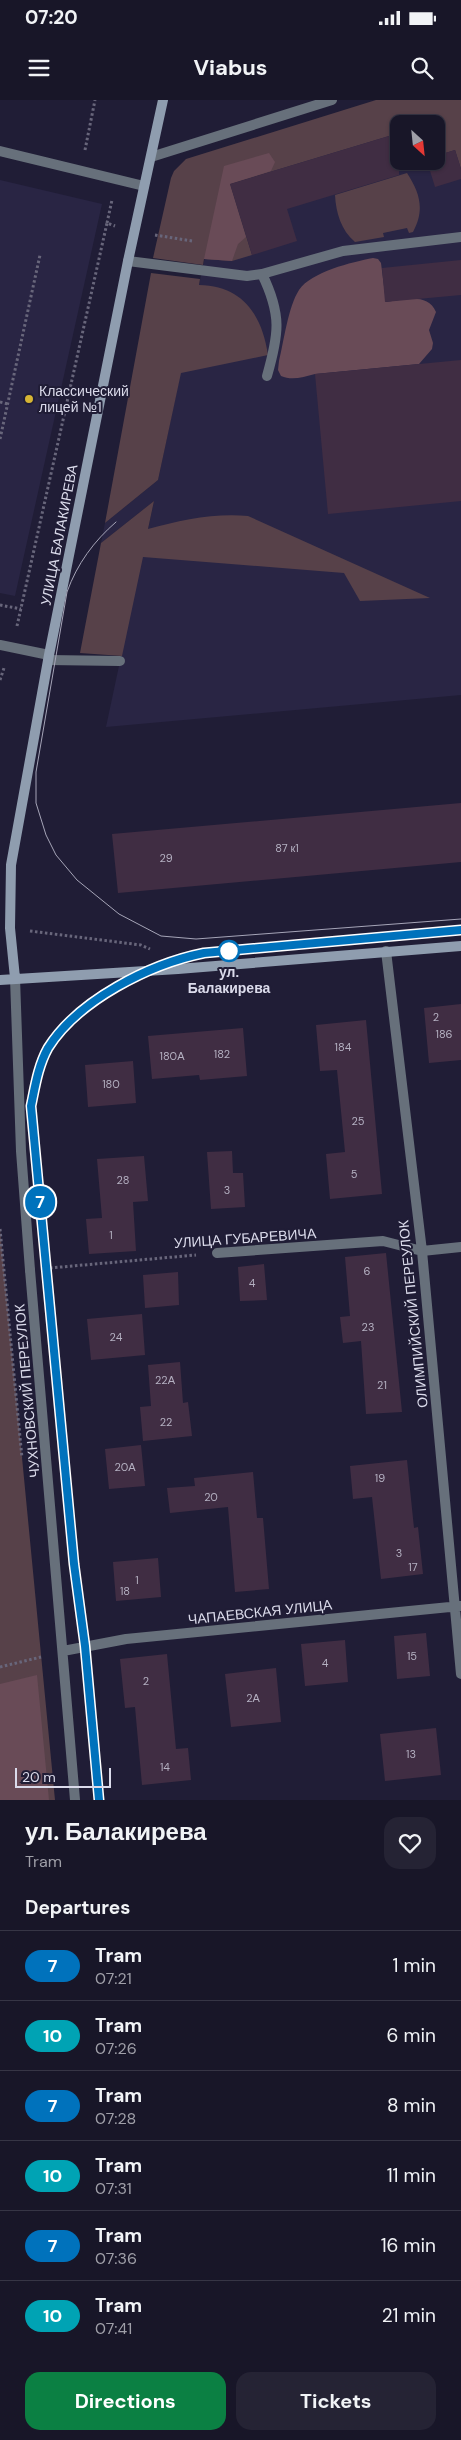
<!DOCTYPE html>
<html lang="en">
<head>
<meta charset="utf-8">
<style>
	:root { --surface:#181628; --page:#252334; --text:#f1f3f6; --muted:#9f9fa8; --line:#363545; --accent:#0b8043 }
	body { margin:0; font-family:"DM Sans",sans-serif; background:var(--page); color:var(--text); height:100vh; display:flex; flex-direction:column; font-size:19px; white-space:nowrap }
	* { box-sizing:border-box; margin:0 }
	p { font-size:16px; color:var(--muted) }
	.icon { flex:none; width:28px; height:28px; fill:none; stroke:currentColor; stroke-width:2; stroke-linecap:round; stroke-linejoin:round }
	.map { position:relative; height:1700px; overflow:hidden }
	.details { display:flex; flex-direction:column; background:var(--surface); flex:1 }
	.details>* { flex:none }
	.badge { padding:0 10px; border-radius:16px; font-size:18px; line-height:32px }
	.needle { width:32px; rotate:153deg }
	.tools { position:absolute; left:390px; top:15px; display:grid; gap:10px }
	.tools a { display:grid; place-items:center; width:55px; height:55px; border-radius:10px; background:var(--surface); box-shadow:0 1px 4px #0004,0 0 0 1px var(--line); font-size:25px }
	.scale { position:absolute; left:15px; bottom:12px; width:96px; box-sizing:border-box; padding-left:5px; border:2px solid #dbdbeb; border-top:0; font-size:14px; line-height:18px; white-space:nowrap; color:#dbdbeb; -webkit-text-stroke:4px #201d36; paint-order:stroke }
	.map>.badge { position:absolute; translate:-50% -50%; box-shadow:0 0 0 2px #fff }
	h2 { padding:0 25px; font-size:19px; line-height:45px }
	.round { display:grid; place-items:center; flex:none; width:52px; height:52px; border-radius:15px; background:var(--page) }
	.summary { display:flex; align-items:center; justify-content:space-between; height:85px; padding:0 25px }
	h1 { font-size:24px; font-weight:700; line-height:38px }
	.action { display:flex; gap:10px; margin-top:auto; padding:10px 25px }
	.action a { flex:1; height:58px; border-radius:15px; background:var(--accent); color:#fff; font-size:20px; font-weight:700; line-height:58px; text-align:center }
	.action a+a { background:var(--page); color:var(--text) }
	ul { padding:0; list-style:none }
	li { display:flex; align-items:center; gap:15px; height:70px; padding:0 25px; border-top:1px solid var(--line) }
	li div { flex:1 }
	li b { display:block; font-size:19px }
	li em { font-style:normal }
	li .badge { min-width:55px; font-weight:700; text-align:center }
	.status { display:flex; justify-content:space-between; align-items:center; height:35px; padding:0 25px; background:var(--surface); direction:ltr }
	.status svg { height:14px; fill:currentColor }
	header { display:flex; justify-content:space-between; align-items:center; height:65px; padding:0 25px; background:var(--surface); font-size:22px; font-weight:700 }
	.map>svg:first-child { display:block }
	.built { fill:#292544; fill-rule:evenodd }
	.green { fill:#574149 }
	.forest { fill:#694b57 }
	.building { fill:#402d43 }
	.lines { fill:none; stroke-linecap:round; stroke-linejoin:round }
	.path { stroke:#68667b; stroke-width:3; stroke-dasharray:2.5 2.5; stroke-linecap:butt }
	.lane { stroke:#67707b; stroke-width:10 }
	.street { stroke:#67707b; stroke-width:10 }
	.secondary { stroke:#8f9daf; stroke-width:10 }
	.tram { stroke:#a6a5b8; stroke-width:1 }
	.line-casing { stroke:#fff; stroke-width:11 }
	.line { stroke:#0072bc; stroke-width:8 }
	.poi-dot { fill:#d6b534; stroke:#201d36; stroke-width:2 }
	.stop-dot { fill:#fff; stroke:#0072bc; stroke-width:2.5 }
	.labels { text-anchor:middle; dominant-baseline:central; stroke-width:4; stroke-linejoin:round; paint-order:stroke }
	.number-label { font-size:11px; fill:#b4b0c1 }
	.poi-label { font-size:14px; fill:#dbdbeb; stroke:#201d36; text-anchor:start }
	.street-label { font-size:14px; fill:#dbdbeb; stroke:#201d36 }
	.stop-label { font-size:14px; font-weight:bold; fill:#dbdbeb; stroke:#201d36 }
</style>
</head>
<body>
<div class="status"><b>07:20</b><svg viewBox="0 0 49 12"><path d="M0 12V9h3v3zM5 12V6h3v6zM10 12V3h3v9zM15 12V0h3v12zM26 1h20v11H26zM47 4h2v5h-2z"/></svg></div>
<header><svg class="icon" aria-label="menu" viewBox="0 0 24 24"><path d="M4 6h16M4 12h16M4 18h16"/></svg>Viabus<svg class="icon" aria-label="search" viewBox="0 0 24 24"><circle cx="10" cy="10" r="6"/><path d="M15 15l6 6"/></svg></header>
<div class="map">
<svg width="461" height="1700" viewBox="0 0 461 1700">
	<rect width="100%" height="100%" fill="#201d36"/>
	<!-- built -->
	<path class="built" d="M461,0V595L106,627L154,401L101,443L105,423L158,380L224,66ZM399,24H436V61H399Z
		M0,80L102,104L15,496L0,493Z"/>
	<!-- green -->
	<path class="green" d="M376,0H461V69L455,50L436,56V24H399V33L230,84L252,155L232,161L204,159L203,165L153,158L171,78L174,71L186,59Z
		M407,73C420,93 425,110 413,132L409,133L407,128L383,133L384,137L355,142C341,130 336,113 335,95Z
		M151,173L200,179L199,185C243,186 262,215 268,255L181,273L158,380L105,423Z
		M154,401L148,429C181,420 214,413 248,416L430,498L360,501L344,473L143,457L122,556L80,553L101,443Z
		M0,1129L55,1700H0Z"/>
	<!-- forest -->
	<path class="forest" d="M269,53L275,62L271,71L230,84L246,137L238,144L232,161L204,159L224,66Z
		M373,158L378,159L381,163L386,202C403,200 428,192 436,212L429,230L433,243L432,249L419,264L315,274C303,277 292,281 281,276L278,270L279,261C284,241 288,207 299,190C311,172 352,162 373,158Z
		M37,1575L49,1700H0V1584Z"/>
	<!-- building -->
	<path class="building" d="M399,33V75L287,109L297,141L252,155L230,84Z
		M455,50L461,69V79L435,87L427,61H436V56Z
		M461,160V195L385,202L382,168Z
		M461,260V401L328,414L315,274Z
		M461,703V762L118,793L112,734Z
		M461,904V960L429,963L424,908Z
		M366,920L382,1094L330,1099L326,1054L345,1052L337,970L320,971L316,925Z
		M243,928L247,976L200,980L199,975L152,979L148,936Z
		M133,961L136,1003L88,1007L85,965Z
		M232,1051L233,1073H243L245,1107L211,1109L207,1052Z
		M144,1056L148,1101L133,1102L136,1151L89,1154L86,1119L102,1118L97,1059Z
		M386,1153L402,1312L366,1314L361,1241L343,1243L340,1217L350,1216L345,1157Z
		M264,1164L267,1200L240,1201L238,1167Z
		M178,1172L179,1205L145,1208L143,1175Z
		M142,1214L145,1255L91,1260L87,1219Z
		M180,1262L183,1303L188,1302L192,1336L143,1341L140,1307L151,1306L148,1265Z
		M141,1345L145,1386L109,1389L105,1349Z
		M407,1360L414,1428L418,1427L423,1474L381,1479L372,1397L353,1399L350,1366Z
		M253,1372L257,1418H263L269,1489L235,1492L228,1407L170,1413L167,1388L195,1386L194,1378Z
		M158,1458L161,1497L116,1501L113,1462Z
		M426,1533L430,1576L397,1579L394,1536Z
		M345,1540L348,1582L305,1586L301,1544Z
		M167,1554L176,1649L188,1648L191,1680L142,1685L135,1607L125,1608L120,1559Z
		M276,1568L281,1622L231,1627L225,1574Z
		M436,1628L441,1675L385,1681L380,1634Z"/>
	<g class="lines">
		<!-- path -->
		<path class="path" d="M85,50L95,0
			M107,123L112,100
			M155,135L192,141
			M0,302L8,304
			M0,339L40,155
			M0,505L21,509
			M17,526L107,123L115,126
			M0,580L4,568
			M30,831L141,845L150,849
			M0,1129L22,1358
			M50,1168L196,1155
			M0,1567L41,1557"/>
		<!-- lane -->
		<path class="lane" d="M128,161L247,176L262,174L343,151L461,137
			M262,174C282,215 279,234 267,276
			M48,560L120,561
			M15,878L21,1051L30,1170"/>
		<!-- street -->
		<path class="street" d="M0,51L144,86
			M151,57L332,0
			M0,545L49,555
			M386,851L422,1151L461,1574
			M217,1153L383,1141L422,1151L461,1147
			M30,1170L75,1700
			M63,1551L126,1539L460,1506"/>
		<!-- secondary -->
		<path class="secondary" d="M15,878L10,828L11,765L49,555L128,161L163,0
			M0,880L178,869L461,846"/>
		<!-- tram -->
		<path class="tram" d="M116,422C94,441 77,464 67,492L36,672V703L46,735L56,755L77,780L119,814L161,836L196,839L461,819
			M100,1700L85,1546L74,1464L31,1006C35,986 38,966 48,948C78,900 150,864 204,853L461,830"/>
	</g>
	<g class="lines">
		<defs>
			<path id="line" d="M99,1700L85,1546L74,1464L31,1006C35,987 38,966 48,948C78,900 150,864 204,853L461,830"/>
		</defs>
		<!-- line casing -->
		<use href="#line" class="line-casing"/>
		<!-- line -->
		<use href="#line" class="line"/>
	</g>
	<!-- markers -->
	<circle class="poi-dot" cx="29" cy="299" r="5"/>
	<circle class="stop-dot" cx="229" cy="851" r="10"/>
	<g class="labels">
		<!-- number labels -->
		<g class="number-label">
			<text x="287" y="748">87 к1</text>
			<text x="166" y="758">29</text>
			<text x="436" y="917">2</text>
			<text x="444" y="934">186</text>
			<text x="343" y="947">184</text>
			<text x="222" y="954">182</text>
			<text x="172" y="956">180А</text>
			<text x="111" y="984">180</text>
			<text x="358" y="1021">25</text>
			<text x="354" y="1074">5</text>
			<text x="123" y="1080">28</text>
			<text x="227" y="1090">3</text>
			<text x="111" y="1135">1</text>
			<text x="367" y="1171">6</text>
			<text x="252" y="1183">4</text>
			<text x="368" y="1227">23</text>
			<text x="116" y="1237">24</text>
			<text x="165" y="1280">22А</text>
			<text x="382" y="1285">21</text>
			<text x="166" y="1322">22</text>
			<text x="125" y="1367">20А</text>
			<text x="380" y="1378">19</text>
			<text x="211" y="1397">20</text>
			<text x="399" y="1453">3</text>
			<text x="413" y="1467">17</text>
			<text x="137" y="1480">1</text>
			<text x="125" y="1491">18</text>
			<text x="412" y="1556">15</text>
			<text x="325" y="1563">4</text>
			<text x="146" y="1581">2</text>
			<text x="253" y="1598">2А</text>
			<text x="411" y="1654">13</text>
			<text x="165" y="1667">14</text>
		</g>
		<!-- poi labels -->
		<g class="poi-label">
			<text x="39" y="291">Классический<tspan x="39" dy="16">лицей №1</tspan></text>
		</g>
		<!-- street labels -->
		<g class="street-label">
			<text transform="translate(59 435) rotate(-79)">УЛИЦА БАЛАКИРЕВА</text>
			<text transform="translate(245 1138) rotate(-4)">УЛИЦА ГУБАРЕВИЧА</text>
			<text transform="translate(413 1214) rotate(-96)">ОЛИМПИЙСКИЙ ПЕРЕУЛОК</text>
			<text transform="translate(27 1291) rotate(-95)">ЧУХНОВСКИЙ ПЕРЕУЛОК</text>
			<text transform="translate(260 1512) rotate(-6)">ЧАПАЕВСКАЯ УЛИЦА</text>
		</g>
		<!-- stop labels -->
		<g class="stop-label">
			<text x="229" y="872">ул.<tspan x="229" dy="16">Балакирева</tspan></text>
		</g>
	</g>
</svg>
<div class="tools">
<a><svg class="needle" viewBox="-14 -14 28 28"><path d="M0-13l5 13h-10z" fill="#e53935"/><path d="M0 13l5-13h-10z" fill="#9f9fa8"/></svg></a>
</div>
<div class="scale">20 m</div>
<b class="badge" style="left:40px;top:1102px;background:#0072bc;color:#fff">7</b>
</div>
<section class="details">
<div class="summary"><div><h1>ул. Балакирева</h1><p>Tram</p></div><a class="round"><svg class="icon" aria-label="heart" viewBox="0 0 24 24"><path d="M12 20l-8-8c-3-5 5-10 8-4 3-6 11-1 8 4z"/></svg></a></div>
<h2>Departures</h2>
<ul>
<li><span class="badge" style="background:#0072bc;color:#fff">7</span><div><b>Tram</b><p>07:21</p></div><em>1 min</em></li>
<li><span class="badge" style="background:#00a3b4;color:#fff">10</span><div><b>Tram</b><p>07:26</p></div><em>6 min</em></li>
<li><span class="badge" style="background:#0072bc;color:#fff">7</span><div><b>Tram</b><p>07:28</p></div><em>8 min</em></li>
<li><span class="badge" style="background:#00a3b4;color:#fff">10</span><div><b>Tram</b><p>07:31</p></div><em>11 min</em></li>
<li><span class="badge" style="background:#0072bc;color:#fff">7</span><div><b>Tram</b><p>07:36</p></div><em>16 min</em></li>
<li><span class="badge" style="background:#00a3b4;color:#fff">10</span><div><b>Tram</b><p>07:41</p></div><em>21 min</em></li>
</ul>
<div class="action"><a>Directions</a><a>Tickets</a></div>
</section>
</body>
</html>
